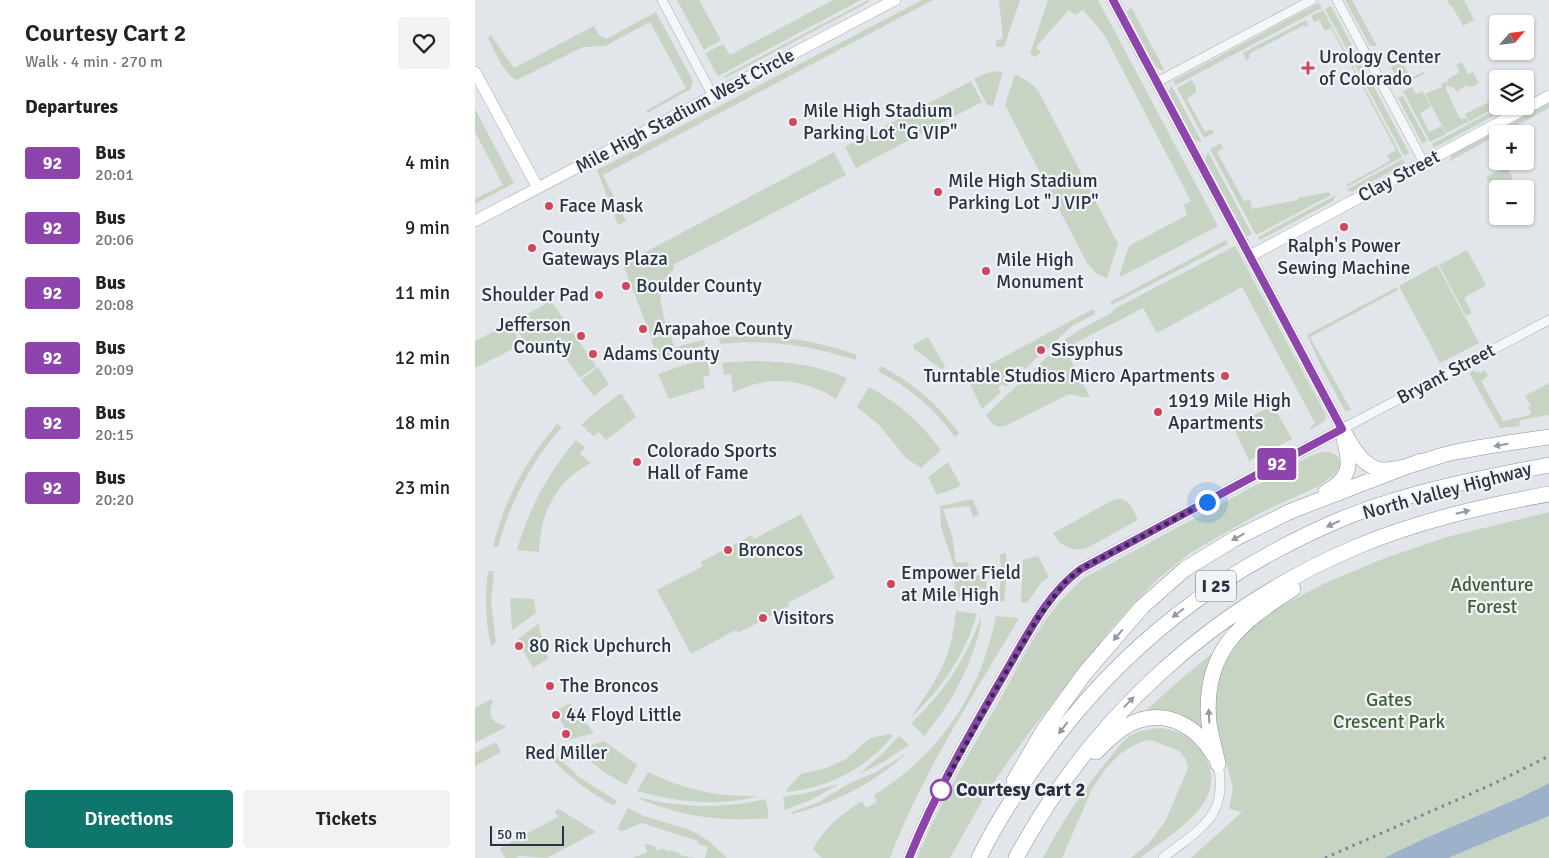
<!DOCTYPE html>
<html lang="en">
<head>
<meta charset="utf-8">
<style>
	:root { --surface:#fff; --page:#f2f2f2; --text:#222; --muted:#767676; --accent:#0f766e }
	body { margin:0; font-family:Signika,sans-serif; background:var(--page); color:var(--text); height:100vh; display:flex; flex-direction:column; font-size:19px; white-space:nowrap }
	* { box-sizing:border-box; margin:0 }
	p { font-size:16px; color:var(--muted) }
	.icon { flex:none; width:28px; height:28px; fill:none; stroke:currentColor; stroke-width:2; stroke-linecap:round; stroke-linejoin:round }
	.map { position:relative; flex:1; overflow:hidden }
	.details { display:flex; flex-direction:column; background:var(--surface); width:475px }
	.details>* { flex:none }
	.badge { padding:0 10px; border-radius:4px; font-size:18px; line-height:32px }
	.needle { width:32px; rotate:62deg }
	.controls { position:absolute; left:1014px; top:15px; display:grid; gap:10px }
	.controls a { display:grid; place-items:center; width:45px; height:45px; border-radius:5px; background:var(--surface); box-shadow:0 1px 4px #0004; font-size:25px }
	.scale { position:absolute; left:15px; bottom:12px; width:74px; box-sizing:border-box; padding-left:5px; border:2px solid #2a3242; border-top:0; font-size:14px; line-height:18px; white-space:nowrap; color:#2a3242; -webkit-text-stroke:4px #f1f4f7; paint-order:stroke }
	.you { position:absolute; width:25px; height:25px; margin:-12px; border:4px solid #fff; border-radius:50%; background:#1a73e8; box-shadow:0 0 0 8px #1a73e833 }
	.map>.badge { position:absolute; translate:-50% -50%; box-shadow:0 0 0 2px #fff }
	h2 { padding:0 25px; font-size:19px; line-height:45px }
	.round { display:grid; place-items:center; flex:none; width:52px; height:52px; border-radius:5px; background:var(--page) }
	.summary { display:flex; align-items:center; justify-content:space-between; height:85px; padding:0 25px }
	h1 { font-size:24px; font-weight:600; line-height:38px }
	.primary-button { display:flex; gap:10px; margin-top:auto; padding:10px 25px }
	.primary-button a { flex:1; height:58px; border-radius:5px; background:var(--accent); color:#fff; font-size:20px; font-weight:600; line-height:58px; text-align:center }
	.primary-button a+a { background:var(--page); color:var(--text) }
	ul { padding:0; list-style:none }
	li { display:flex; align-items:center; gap:15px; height:65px; padding:0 25px }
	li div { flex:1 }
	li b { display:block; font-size:19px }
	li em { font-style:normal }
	li .badge { min-width:55px; font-weight:700; text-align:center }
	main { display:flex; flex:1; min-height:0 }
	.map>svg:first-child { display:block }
	.green { fill:#c7d4c3 }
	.water { fill:#9db2ca }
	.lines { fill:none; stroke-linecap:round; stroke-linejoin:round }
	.street-casing { stroke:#a7acb4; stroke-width:10 }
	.secondary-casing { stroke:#a7acb4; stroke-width:12 }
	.highway-casing { stroke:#8992a1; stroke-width:16 }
	.street { stroke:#f5f6f8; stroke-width:9 }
	.secondary { stroke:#fff; stroke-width:11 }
	.highway { stroke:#fff; stroke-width:15 }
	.rail { stroke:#7b8494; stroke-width:3; stroke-dasharray:2.5 5; stroke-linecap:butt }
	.oneway { fill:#9498a0 }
	.line-casing { stroke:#fff; stroke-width:11 }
	.line { stroke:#8e44ad; stroke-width:8 }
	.walk { stroke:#2a3242; stroke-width:5; stroke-dasharray:0 9 }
	.poi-dot { fill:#cd485b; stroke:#f1f4f7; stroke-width:2 }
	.stop-dot { fill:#fff; stroke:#8e44ad; stroke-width:2.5 }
	.labels { text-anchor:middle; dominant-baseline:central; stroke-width:4.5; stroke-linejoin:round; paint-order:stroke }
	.shield { fill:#f1f4f7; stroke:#666c78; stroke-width:1 }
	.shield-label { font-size:18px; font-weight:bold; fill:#2a3242 }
	.poi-label { font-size:19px; fill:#2a3242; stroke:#f1f4f7; text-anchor:start }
	.street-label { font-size:19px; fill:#2a3242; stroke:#f1f4f7 }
	.park-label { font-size:19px; fill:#3e5e37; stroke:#f1f4f7 }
	.stop-label { font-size:19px; font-weight:bold; fill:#2a3242; stroke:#f1f4f7; text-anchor:start }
</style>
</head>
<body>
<main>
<section class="details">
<div class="summary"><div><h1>Courtesy Cart 2</h1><p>Walk · 4 min · 270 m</p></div><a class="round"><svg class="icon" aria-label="heart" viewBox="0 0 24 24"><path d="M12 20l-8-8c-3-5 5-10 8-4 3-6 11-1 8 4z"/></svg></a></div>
<h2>Departures</h2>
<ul>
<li><span class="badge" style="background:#8e44ad;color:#fff">92</span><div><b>Bus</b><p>20:01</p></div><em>4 min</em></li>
<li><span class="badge" style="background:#8e44ad;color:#fff">92</span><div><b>Bus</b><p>20:06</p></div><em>9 min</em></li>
<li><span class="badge" style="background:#8e44ad;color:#fff">92</span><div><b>Bus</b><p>20:08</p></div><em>11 min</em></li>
<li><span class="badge" style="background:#8e44ad;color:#fff">92</span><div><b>Bus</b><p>20:09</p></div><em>12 min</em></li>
<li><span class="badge" style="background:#8e44ad;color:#fff">92</span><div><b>Bus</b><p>20:15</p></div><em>18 min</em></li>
<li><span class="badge" style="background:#8e44ad;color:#fff">92</span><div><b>Bus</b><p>20:20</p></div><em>23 min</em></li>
</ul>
<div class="primary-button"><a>Directions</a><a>Tickets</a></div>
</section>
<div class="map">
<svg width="1074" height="858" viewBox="0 0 1074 858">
	<rect width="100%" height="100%" fill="#e2e5ea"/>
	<!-- green -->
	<path class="green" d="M202,0H224L246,40L229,50Z
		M358,0H386L243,76L230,53L248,44L255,55Z
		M393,0L394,2L250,78L249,76Z
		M447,0H458L128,175L151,221L143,225L122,170Z
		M524,0H545L529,47H521V40L528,39Z
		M573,0H623L743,226L647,276H644L654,246L712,215L709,205L716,201L631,38L623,27L608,10L600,15L594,10L561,47L566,52L561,57L555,54Z
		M870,0H877L902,46H895Z
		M972,0H989L999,20L988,26L977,6H975Z
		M844,3L847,8L701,85L698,81Z
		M856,6L934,153L929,156L850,9Z
		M656,7L689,69L688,71L681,67L652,12Z
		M848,10L927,157L872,187L871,185L915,161L912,155L921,150L856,28L850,31L844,20L839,22L836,16Z
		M181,12L218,81L216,89L172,113L171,111L211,88L175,22L130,46L108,47L42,80C30,76 19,50 13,38L16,35L39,68L119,26L124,35L131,39Z
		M831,20L834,25L831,27L829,25L774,54L775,58L771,60L768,53Z
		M929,60L928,64L936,78L948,72L949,74L926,86L916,67Z
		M987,62L993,74L998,72L1004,83L996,87L995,86L993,87L991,85L982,92L978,87L972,86L973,79L985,72L981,65Z
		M522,71L528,72L518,106L512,105L499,79L508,74Z
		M540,74L557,84L564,92L643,244L632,278L622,274L612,263L530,105Z
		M717,80L721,88V92L712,99L730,132L736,129L739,133L729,138L702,88Z
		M496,81L507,102L381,168L370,147Z
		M972,81L971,89L984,117L986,119L991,118L993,122L971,133L950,94L967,87L966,84Z
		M696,85L727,142L720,140L694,92Z
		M937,87L941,95L947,91L956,107L945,113L954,132L966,126L971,134L955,142L928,91Z
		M1022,94L1023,106L994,122L990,114L1020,99L1019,96Z
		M928,96L952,141L947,143L923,98Z
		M1074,103V108L1026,134H1022V135L975,161L976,155Z
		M1027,106H1037L959,148L957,144Z
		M0,109L39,183L0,204V199L28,185L0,132Z
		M746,143L748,148L742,152L769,201L775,200L777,209L823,200V198L854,192L856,195L781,235L735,149Z
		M359,152L371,175L198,265L199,269C178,287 186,309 194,332L176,337L148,264Z
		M733,152L777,234L772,237L730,159Z
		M928,159L930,164L877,192L871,190Z
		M1031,167L1036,174L1039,186L1032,189H1022V194L1020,195L1011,177Z
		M861,195L858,201L785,240L783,237Z
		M751,240L753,244L637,305L635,302Z
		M760,246L851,415L850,421L836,429L835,427L840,423L767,287L682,333L668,308L604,341L591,349V351L615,397C608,399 600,393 592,395L530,426C520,429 516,423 511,415L591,339L608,328L638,312L639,309Z
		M992,250L1011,285L989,298L997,313L991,316L964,265Z
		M962,265L1004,343L965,363L924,286Z
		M922,287L923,290L835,337L876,410L870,411L848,370L832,335Z
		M76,301L121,366L105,378C92,359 78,338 51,346L38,322Z
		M618,309L620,314L598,325L570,351L567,348L562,352L565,355L550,369L547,366L542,371L545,374L531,387L527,384L523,389L526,392L507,409L494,382L495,375Z
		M35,323L46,345L0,368V341Z
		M195,333L199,346L181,353L176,339Z
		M264,336C305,335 343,341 382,355L380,360C335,345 292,339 245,344L244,338Z
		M453,337L470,366L469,368L466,369L438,348L439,344Z
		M229,340L230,345L183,359L181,354L208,345Z
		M232,359L235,375L228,377L230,388L194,399L183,374L209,365Z
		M274,361C307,361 341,364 372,378L361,399C330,379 291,374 258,393L256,374L249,375L247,363Z
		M406,366C438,383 463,404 484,433L480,437C459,408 434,387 403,371Z
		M123,367L134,384L119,396L106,380Z
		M999,370L1001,373L1004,371L1005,373L1010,370L1013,376L1006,381L1028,421L1055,415L1056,411L1052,408L1056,406L1050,396L1074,383V415L1045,420L1044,426L1025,428L994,373Z
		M394,387C423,402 446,423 466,450L446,468L431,458L404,425L382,407Z
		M146,393L149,397L134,409L149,398L161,417L131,440L124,432L119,436L110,429L115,424L110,428L106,425L123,410Z
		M798,405L817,439L774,461L758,426Z
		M82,424L87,427C56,462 35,502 23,547H18C29,500 51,460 82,424Z
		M101,440L110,447L105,454L116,463C81,480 65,514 64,552L42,550C54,508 73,473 101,440Z
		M847,452C856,452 862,453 865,461V467L861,473L844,486L787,512L715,553L684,578L660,602L637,628L556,730L515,787L475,858H442C464,804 494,754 523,703C548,658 569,611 609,578L835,456Z
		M473,462L486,486L462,495L453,477Z
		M498,499L504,515L498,517L494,506L468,509L477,536L481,563L493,562L494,575L512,576L510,599L480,597L479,566L466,527L465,506Z
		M645,499C656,501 658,511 663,520L612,548C597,552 585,546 578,533L638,500Z
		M1074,512V783L1044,798L946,840L909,858H716L767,812L754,809L758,788L743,733L739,712L741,684L745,669L763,638L799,610L848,584L910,558L972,537Z
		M326,514L360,578L313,603L314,606L263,633L261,630L216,654L182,590L228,566L226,562L277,535L279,539Z
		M531,553L532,571L529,602L524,601L526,570L525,554Z
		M563,556L574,577L566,583L552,603L546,602L548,560Z
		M13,571H19L16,602L21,642L16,646C10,621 10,596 13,571Z
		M35,598L59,599L61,613L37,630Z
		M481,611L502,614C490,654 467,689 436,717C451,695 468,672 475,646C478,635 479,623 481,611Z
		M521,616L544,618C498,696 447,773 415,858H347L338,849C349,828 367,814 387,801L391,808L402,802L399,795C466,754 506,692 521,616Z
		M506,617C506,625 504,633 502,640C491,676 473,708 449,736L436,723C468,694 491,659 506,617Z
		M63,624L73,659L58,668L42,640Z
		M740,651L729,678L726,699L736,744L725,730L665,716L707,678Z
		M16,699L18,702C12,713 17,724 29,725L31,727L0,743V708Z
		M95,703L119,733L94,740L89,726L80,711Z
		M685,728C702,730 718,737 727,752C760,800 697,833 665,858H656L675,842L691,820L713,768L711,759L704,751L676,740L669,741L661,744L646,753L631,768L617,789L587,858H568C586,823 607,792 632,761C639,753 646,742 655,736C665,730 674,729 685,728Z
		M415,734L418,736C390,769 354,788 312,792V789L326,774L351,768L371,759L395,738Z
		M424,736L434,745L410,761L383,775L405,756Z
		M129,741L162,765L151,785L129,772L101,750Z
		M21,742L26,752L0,766V753Z
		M432,753C400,783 360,803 317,814V812L342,803L375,783L401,772Z
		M81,755L104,777L142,801L139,806C115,793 94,777 75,757Z
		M173,772C210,790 243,797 284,796C244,807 201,802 162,791Z
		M364,784L338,799L310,810L308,797L331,793Z
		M163,797C206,808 248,809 291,799L294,818C256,821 220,819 184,806C177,804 168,801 163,797Z
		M153,808L169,816L212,829L223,834L235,842L252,858H230L233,847L223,844V841L167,823L147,831L142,829Z
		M84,809L121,832L72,858L45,856L40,858H30L25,848L83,817L80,811Z
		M1074,816V858H973L984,853Z
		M169,843L181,847L180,849L185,851L186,848L195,852L196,850L205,853V855L220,858H158L172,852Z"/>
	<!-- water -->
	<path class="water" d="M1074,783V816L973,858H909L946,840L1044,798Z"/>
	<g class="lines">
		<defs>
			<path id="street" d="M187,0L238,96
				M862,0L949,163
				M682,82L837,0
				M867,429L1074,320
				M688,858C725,828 754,817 743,764"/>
			<path id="secondary" d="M0,72L63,188
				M0,221L420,0
				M775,256L1074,96
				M434,858C461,791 498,728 534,666C554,632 573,593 606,569L867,429L638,0"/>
			<path id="highway" d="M867,429C875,443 885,463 902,469C921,474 956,457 976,453C1008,446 1041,442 1074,437
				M851,492C877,477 876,465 869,438
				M621,752C633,740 646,727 662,721C693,710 722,727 738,754
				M743,764C740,750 736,736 734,723C727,653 764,623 818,589
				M539,781L568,731L610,673L667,607L710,569L761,538L816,511L946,461
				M504,858C521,822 544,788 568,755C647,646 745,570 869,518C934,492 1005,478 1074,465
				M541,858C616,719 735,609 881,547C943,521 1008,506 1074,494"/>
		</defs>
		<!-- street casing -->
		<use href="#street" class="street-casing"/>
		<!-- secondary casing -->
		<use href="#secondary" class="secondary-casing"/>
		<!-- highway casing -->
		<use href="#highway" class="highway-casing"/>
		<!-- street -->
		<use href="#street" class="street"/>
		<!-- secondary -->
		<use href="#secondary" class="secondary"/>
		<!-- highway -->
		<use href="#highway" class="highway"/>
		<!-- rail -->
		<path class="rail" d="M850,858L1018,784L1074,756"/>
	</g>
	<!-- one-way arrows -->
	<defs><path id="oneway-solid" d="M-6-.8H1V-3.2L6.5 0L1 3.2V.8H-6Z" transform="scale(1.25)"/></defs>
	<g class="oneway">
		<use href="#oneway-solid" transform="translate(1026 445) rotate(170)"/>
		<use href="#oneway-solid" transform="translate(988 512) rotate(-14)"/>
		<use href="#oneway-solid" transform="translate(858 524) rotate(156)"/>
		<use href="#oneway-solid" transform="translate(763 537) rotate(151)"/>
		<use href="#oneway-solid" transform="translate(703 613) rotate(143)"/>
		<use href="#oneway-solid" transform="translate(643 635) rotate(131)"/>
		<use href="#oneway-solid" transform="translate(654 702) rotate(-46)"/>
		<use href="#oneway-solid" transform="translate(734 716) rotate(-93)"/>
		<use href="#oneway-solid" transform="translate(588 728) rotate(128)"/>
	</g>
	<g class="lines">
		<defs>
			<path id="line" d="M434,858C461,791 498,728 534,666C554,632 573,593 606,569L867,429L638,0"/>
		</defs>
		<!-- line casing -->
		<use href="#line" class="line-casing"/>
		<!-- line -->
		<use href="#line" class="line"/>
		<!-- walk -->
		<path class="walk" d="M466,790L517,696L564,616L591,581L606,569L732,502"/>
	</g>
	<!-- markers -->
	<g class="poi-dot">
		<path d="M830.5 60.5h5v5h5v5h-5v5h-5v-5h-5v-5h5z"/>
		<circle cx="318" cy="122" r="5"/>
		<circle cx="463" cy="192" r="5"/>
		<circle cx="74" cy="206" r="5"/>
		<circle cx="869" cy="227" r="5"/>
		<circle cx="57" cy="248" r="5"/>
		<circle cx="511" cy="271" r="5"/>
		<circle cx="151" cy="286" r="5"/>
		<circle cx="124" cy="295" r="5"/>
		<circle cx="168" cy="329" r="5"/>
		<circle cx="106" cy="336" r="5"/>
		<circle cx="566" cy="350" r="5"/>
		<circle cx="118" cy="354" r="5"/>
		<circle cx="750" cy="376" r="5"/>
		<circle cx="683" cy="412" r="5"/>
		<circle cx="162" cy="462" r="5"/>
		<circle cx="253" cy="550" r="5"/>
		<circle cx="416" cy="584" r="5"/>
		<circle cx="288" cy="618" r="5"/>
		<circle cx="44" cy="646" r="5"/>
		<circle cx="75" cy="686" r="5"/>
		<circle cx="81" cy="715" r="5"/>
		<circle cx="91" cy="734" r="5"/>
	</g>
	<circle class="stop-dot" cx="466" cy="790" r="10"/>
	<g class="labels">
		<!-- shield labels -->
		<rect class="shield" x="721" y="570.5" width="40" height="31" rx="4"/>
		<g class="shield-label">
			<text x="741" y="586">I 25</text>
		</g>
		<!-- poi labels -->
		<g class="poi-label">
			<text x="844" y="57">Urology Center<tspan x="844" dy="22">of Colorado</tspan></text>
			<text x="328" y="111">Mile High Stadium<tspan x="328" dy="22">Parking Lot "G VIP"</tspan></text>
			<text x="473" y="181">Mile High Stadium<tspan x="473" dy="22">Parking Lot "J VIP"</tspan></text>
			<text x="84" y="206">Face Mask</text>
			<text x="67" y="237">County<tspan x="67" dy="22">Gateways Plaza</tspan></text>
			<text x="869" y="246" text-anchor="middle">Ralph's Power<tspan x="869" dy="22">Sewing Machine</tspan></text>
			<text x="521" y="260">Mile High<tspan x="521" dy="22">Monument</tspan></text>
			<text x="161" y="286">Boulder County</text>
			<text x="114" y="295" text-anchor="end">Shoulder Pad</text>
			<text x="96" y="325" text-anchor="end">Jefferson<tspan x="96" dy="22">County</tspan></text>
			<text x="178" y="329">Arapahoe County</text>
			<text x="576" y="350">Sisyphus</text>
			<text x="128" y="354">Adams County</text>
			<text x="740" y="376" text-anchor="end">Turntable Studios Micro Apartments</text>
			<text x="693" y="401">1919 Mile High<tspan x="693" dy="22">Apartments</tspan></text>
			<text x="172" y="451">Colorado Sports<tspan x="172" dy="22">Hall of Fame</tspan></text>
			<text x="263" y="550">Broncos</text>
			<text x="426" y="573">Empower Field<tspan x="426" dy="22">at Mile High</tspan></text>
			<text x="298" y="618">Visitors</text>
			<text x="54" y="646">80 Rick Upchurch</text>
			<text x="85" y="686">The Broncos</text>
			<text x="91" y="715">44 Floyd Little</text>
			<text x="91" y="753" text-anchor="middle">Red Miller</text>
		</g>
		<!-- street labels -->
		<g class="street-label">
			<text transform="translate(210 111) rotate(-28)">Mile High Stadium West Circle</text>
			<text transform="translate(924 176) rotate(-28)">Clay Street</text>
			<text transform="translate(971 374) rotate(-28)">Bryant Street</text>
			<text transform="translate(972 491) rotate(-15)">North Valley Highway</text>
		</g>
		<!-- park labels -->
		<g class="park-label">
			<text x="1017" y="585">Adventure<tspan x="1017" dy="22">Forest</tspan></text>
			<text x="914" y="700">Gates<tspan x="914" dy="22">Crescent Park</tspan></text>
		</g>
		<!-- stop labels -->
		<g class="stop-label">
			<text x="481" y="790">Courtesy Cart 2</text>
		</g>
	</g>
</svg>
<div class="controls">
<a><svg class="needle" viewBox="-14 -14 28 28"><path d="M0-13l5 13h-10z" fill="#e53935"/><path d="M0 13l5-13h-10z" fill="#767676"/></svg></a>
<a><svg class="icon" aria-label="layers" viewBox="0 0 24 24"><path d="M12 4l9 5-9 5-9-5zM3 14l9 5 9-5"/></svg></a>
<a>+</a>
<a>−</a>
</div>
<div class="scale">50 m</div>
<div class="you" style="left:732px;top:502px"></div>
<b class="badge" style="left:802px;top:464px;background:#8e44ad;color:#fff">92</b>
</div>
</main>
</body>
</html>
